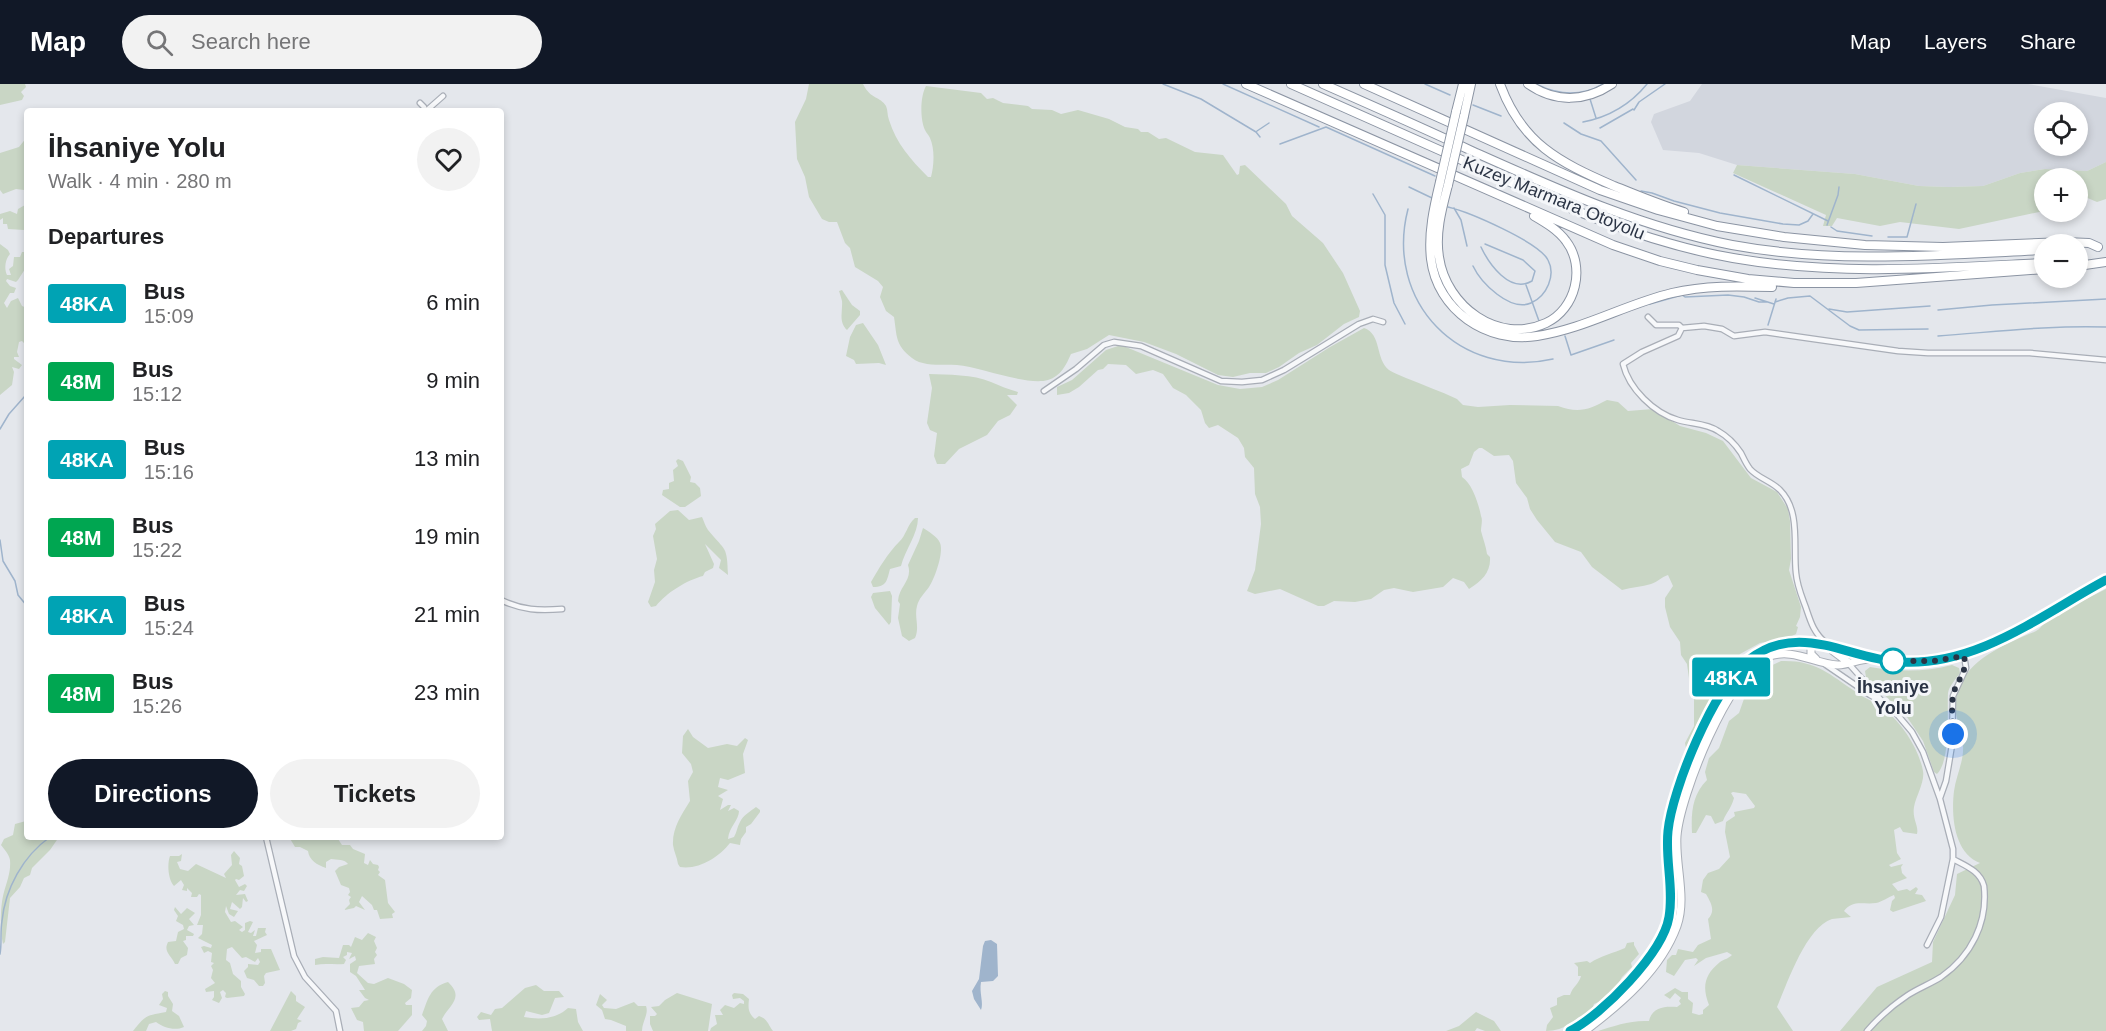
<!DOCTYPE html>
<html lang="en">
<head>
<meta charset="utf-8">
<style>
	:root { --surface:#fff; --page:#f2f2f2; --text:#202124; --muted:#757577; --accent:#111827 }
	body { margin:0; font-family:Helvetica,sans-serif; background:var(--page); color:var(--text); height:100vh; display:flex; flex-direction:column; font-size:22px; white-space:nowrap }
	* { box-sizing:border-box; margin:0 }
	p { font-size:20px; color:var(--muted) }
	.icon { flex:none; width:33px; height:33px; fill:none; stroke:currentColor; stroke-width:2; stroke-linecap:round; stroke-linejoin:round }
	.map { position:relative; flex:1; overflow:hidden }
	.drawer { position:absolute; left:24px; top:24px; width:480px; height:732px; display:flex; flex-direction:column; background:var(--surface); border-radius:6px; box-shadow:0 3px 9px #0003 }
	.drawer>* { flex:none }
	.badge { padding:0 12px; border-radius:4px; font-size:21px; line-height:39px }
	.tools { position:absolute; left:2034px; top:18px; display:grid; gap:12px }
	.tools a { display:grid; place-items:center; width:54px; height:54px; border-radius:50%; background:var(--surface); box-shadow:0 3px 9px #0003; font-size:30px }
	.you { position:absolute; width:30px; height:30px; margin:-15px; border:4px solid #fff; border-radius:50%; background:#1a73e8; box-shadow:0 0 0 9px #1a73e833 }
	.map>.badge { position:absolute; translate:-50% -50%; box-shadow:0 0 0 3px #fff }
	h2 { padding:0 24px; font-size:22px; line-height:54px }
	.round { display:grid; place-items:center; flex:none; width:63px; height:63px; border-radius:32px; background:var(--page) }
	.summary { display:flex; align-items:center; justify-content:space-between; height:102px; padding:0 24px }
	h1 { font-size:28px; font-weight:700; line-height:45px }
	.button { display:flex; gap:12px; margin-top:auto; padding:12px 24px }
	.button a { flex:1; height:69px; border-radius:36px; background:var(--accent); color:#fff; font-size:24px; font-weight:700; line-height:69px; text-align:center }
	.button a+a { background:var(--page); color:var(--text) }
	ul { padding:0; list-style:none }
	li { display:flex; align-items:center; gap:18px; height:78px; padding:0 24px }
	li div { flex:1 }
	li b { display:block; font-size:22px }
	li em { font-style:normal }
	li .badge { min-width:66px; font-weight:700; text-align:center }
	header { display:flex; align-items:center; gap:36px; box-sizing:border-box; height:84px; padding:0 30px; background:var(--accent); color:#fff }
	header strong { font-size:28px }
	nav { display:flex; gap:33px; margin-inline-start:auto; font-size:21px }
	.search { width:420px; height:54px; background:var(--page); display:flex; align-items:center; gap:15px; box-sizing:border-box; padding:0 21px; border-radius:33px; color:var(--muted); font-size:22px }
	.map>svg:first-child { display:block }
	.built { fill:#d2d6de; fill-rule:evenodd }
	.green { fill:#c9d6c5 }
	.water { fill:#9fb4cc }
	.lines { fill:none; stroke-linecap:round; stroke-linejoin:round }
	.stream { stroke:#9fb4cc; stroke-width:1.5 }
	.minor-casing { stroke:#a9aeb7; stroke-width:7 }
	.secondary-casing { stroke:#a9aeb7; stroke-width:9 }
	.trunk-casing { stroke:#8b94a3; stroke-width:10 }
	.motorway-casing { stroke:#8b94a3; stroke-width:10 }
	.minor { stroke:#f7f8fa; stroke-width:4.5 }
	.secondary { stroke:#fff; stroke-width:7 }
	.trunk { stroke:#fff; stroke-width:8 }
	.motorway { stroke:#fff; stroke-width:8 }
	.motorway-bridge-casing { stroke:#8b94a3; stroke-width:10; stroke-linecap:butt }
	.motorway-bridge { stroke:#fff; stroke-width:8 }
	.line-casing { stroke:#fff; stroke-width:14 }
	.line { stroke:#00a3b4; stroke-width:9 }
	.walk { stroke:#2b3445; stroke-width:6; stroke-dasharray:0 10.8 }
	.stop-dot { fill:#fff; stroke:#00a3b4; stroke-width:3 }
	.labels { text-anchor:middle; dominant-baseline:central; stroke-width:6; stroke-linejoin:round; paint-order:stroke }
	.street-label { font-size:18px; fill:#2b3445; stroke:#f4f6f9 }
	.stop-label { font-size:18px; font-weight:bold; fill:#2b3445; stroke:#f4f6f9 }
</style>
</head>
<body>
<header>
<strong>Map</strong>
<div class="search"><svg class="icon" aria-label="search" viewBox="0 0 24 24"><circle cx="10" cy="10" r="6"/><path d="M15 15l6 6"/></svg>Search here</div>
<nav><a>Map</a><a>Layers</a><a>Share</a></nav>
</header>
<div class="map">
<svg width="2106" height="947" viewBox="0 0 2106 947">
	<rect width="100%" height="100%" fill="#e4e7ec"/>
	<!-- built -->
	<path class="built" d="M1702,0H2028L2106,14V78L2087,87L2045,85L2020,89L1983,102L1949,103L1919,102L1855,90L1737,81L1699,69L1663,66L1651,38L1654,30L1690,17ZM2044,28H2078V62H2044Z"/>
	<!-- green -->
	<path class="green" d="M0,0H25L26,3L21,8L24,12L22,16L0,21Z
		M809,0H863C871,16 880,12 886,22C888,26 887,31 889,36C896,59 911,76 928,93H931C934,82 935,65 930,54C929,51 926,49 925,46C920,35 920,13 926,2L981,9L987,15L993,14L1003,19L1028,22L1032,25L1052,26L1061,30L1078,26L1109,35L1125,43L1138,45L1141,48H1148L1159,55L1166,54L1195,68L1223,71L1237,91L1239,90L1240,82L1245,81L1286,120L1292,132L1323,159L1343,189L1360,227L1359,233L1344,240L1317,261L1299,269L1279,283L1266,289H1250L1233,293L1218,291L1176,270L1144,258L1109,251L1087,265L1071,270C1066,281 1061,292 1048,296C1027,302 980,283 957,281C942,280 923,283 912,274C895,261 897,252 894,233L886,227L880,213L883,203L878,197L855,183L850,164L845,159L837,138H829L822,135L809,113L805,93L797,75L795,38L806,15Z
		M27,53V150L24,146L8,145L7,140H3V134L0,136V130L10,127L17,130L18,125L25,121L24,114L25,111L24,106L16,105L3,110L0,106V69L19,63Z
		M2106,78V115L2097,118L2078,110V94H2044V127L1959,145L1900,138L1880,142L1837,134L1832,142H1823L1826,131L1733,89L1737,81L1855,90L1919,102L1949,103L1983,102L2020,89L2045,85L2087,87Z
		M0,160L8,166L10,170C5,175 4,185 7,191H11L9,185L13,182L14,173H20L22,168H24L27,171L25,177L27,182L18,196L16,198L7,195L6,197L10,202L16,204L14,209H10L4,219L7,224L11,217L18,214L22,222L27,224V262L22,257L19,258L17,268L19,273H14V275L22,281L19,285L12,283L14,288L12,301L0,311Z
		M842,206L852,221L860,227V231L847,246C838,237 843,227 842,217C841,213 840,210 839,207Z
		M863,239L878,261L886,281L879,279L856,280L854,276L846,272L850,253L856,241Z
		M1364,244C1382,250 1375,275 1389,286C1393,289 1400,291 1406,294C1423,301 1440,307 1457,315L1463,321L1478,323L1510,321L1558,322C1579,330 1590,325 1607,316L1618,318L1628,327L1653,325L1680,342L1706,349L1723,357L1751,394L1777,408L1788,425L1790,437L1791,475L1789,486L1801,523L1800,533L1796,542L1798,543L1796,550L1790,553L1760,559L1740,570L1701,635L1686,664L1685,659L1694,642V614L1691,608L1687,580L1681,571L1680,558L1670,543L1665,523V514L1673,502L1668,491C1661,493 1658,498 1651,500C1642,503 1632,503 1622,506L1592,483L1581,468L1555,458L1537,436L1530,425L1527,414L1516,399L1513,377L1509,371L1494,372L1482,364H1479L1474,368L1469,381L1461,385L1462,393C1472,399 1479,421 1481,432C1483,436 1481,442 1481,447C1483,455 1486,462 1487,470L1490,473C1491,488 1482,497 1469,505L1464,498L1453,494L1443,503L1413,508L1394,504L1384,506L1371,515L1355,518L1334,517L1324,522H1318L1280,505L1255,510L1247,507L1255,486L1261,440L1260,423L1255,410L1254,384L1245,373L1244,364L1238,354L1218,341L1209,344L1205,339L1201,326L1186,311L1173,304L1163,290L1153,286L1136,290L1126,281L1108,280L1103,285L1098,286L1079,303L1069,309L1057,311V303L1072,296L1106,266L1121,261L1218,301L1240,305L1262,303L1278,296L1330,263Z
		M929,290C948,291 973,290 991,298C1000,302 1008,305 1018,308L1017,311H1007L1017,321L1010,331L998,337L987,351L959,365L945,380H937L934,372L937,349L930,346L927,339L932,304Z
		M678,375L683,377L691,393L690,398L695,399L700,404L701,412L685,423H680L662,411L663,406L669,405V399L674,397L673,386L678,382L676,377Z
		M678,426L689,436L702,433C704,437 705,442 708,446C726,468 727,461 728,491L719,484L721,476L705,460L714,480L713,484L705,488L703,492C687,496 666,509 656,522L651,523L648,518L655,498L654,486L657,475L653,452L656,445L655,440L670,427Z
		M915,434H918C918,450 905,466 901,482L890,485C887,496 887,503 873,503L871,498C879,484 888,469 899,458C906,452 907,441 915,434Z
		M923,444C928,447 938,453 940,459C944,468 935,494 929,503C924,510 919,514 917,522C914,533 920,543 915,554L909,557L902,552L898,534L900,520L898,517C899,502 913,496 908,481L919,457Z
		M2106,505V947H1840L1877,903L1932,878L1933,858L1955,811L1957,790L1980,779C1954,769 1951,732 1954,707C1956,692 1964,677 1963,662C1961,639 1948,625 1961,599C1974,573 2007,559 2034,548C2044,544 2046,531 2059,532L2068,524Z
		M890,507L892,512L891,538L889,541L875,524L871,513L873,509Z
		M1781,577C1816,576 1829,590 1856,608C1865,615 1876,618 1884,625C1902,639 1919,665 1923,687C1925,698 1916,712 1914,723C1912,735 1919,742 1917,750L1903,748L1900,743L1894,746L1897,769L1901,775L1889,781L1891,783L1903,780L1901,783L1902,789L1907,794L1892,800L1898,807L1907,805L1910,807L1916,803L1918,805L1915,810L1922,811L1926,817L1893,828L1890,826L1892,817L1895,814L1894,811C1888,813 1882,818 1876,819C1863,821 1853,815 1844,827L1851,833C1845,834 1838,834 1832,835C1806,843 1787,900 1777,923L1793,947H1598C1614,942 1630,936 1649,937C1652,923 1665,922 1677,923L1681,920L1679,917L1681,914L1675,909L1670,915L1664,911L1675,904L1682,908H1688V915L1693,919L1692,929L1699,931L1703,930V926L1709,921C1702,903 1704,891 1720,878C1724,875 1728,875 1732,871L1727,868L1706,874L1694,882L1698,876L1696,874L1685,876L1674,892L1666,888L1667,876L1672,871H1676L1678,865L1693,868L1698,861L1711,855L1708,835C1716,827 1711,819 1706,810L1701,808L1703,796L1708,789L1719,785L1730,773L1725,748L1726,738L1735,732L1734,728L1754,724L1755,722L1746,710L1733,708L1731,709L1734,714C1731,725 1727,727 1723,737L1715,740L1711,732L1706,731L1696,749H1692C1691,729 1692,711 1707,696L1705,688L1709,674L1719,664L1729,637L1739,629L1745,612L1758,591L1762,586Z
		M1952,581L1959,584L1960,589C1956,595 1949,602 1948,609C1947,628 1951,676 1937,690L1934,688L1923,657L1905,630L1870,598L1866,593L1865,587L1870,583C1898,588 1926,588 1952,581Z
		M688,645L693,653L708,664L727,660L737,662L745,654L748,656L743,670L745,689L728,696L720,694L718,703L728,706L718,712L723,715L720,726L728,721H731L728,727L734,724L739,727C739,736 729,743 728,755L734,753C737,748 737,743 740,738C743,731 751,727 756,723L760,726V728L751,740L746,743V748L741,755L740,761L730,759C719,773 699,786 680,783L678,780C677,773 674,768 673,761C672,744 682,730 690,717L688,697L693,688L691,680L682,669L683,652Z
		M27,734V753H59L50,766L32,784L30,791L24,794L20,803L10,814L5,858L3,860C0,847 0,822 4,808C7,797 11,788 10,776C9,770 4,765 1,761L4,755L13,751L15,740L26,737Z
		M289,753H342L338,755L342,761H350L353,765L365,770L364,779L368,781L370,776L373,780L378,781L379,783L378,786L380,788L378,791L385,796L388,819L395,828L392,830L393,834L380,835L377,826H374L372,821L362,812L359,818L365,826L356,822L354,824L344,826L350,820L349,816L351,813L348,811L350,808L349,804L341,801L335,787L339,783L348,780C345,775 337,776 331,775L326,778V784C317,781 309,776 308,767L300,763H295Z
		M234,767L240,774L239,780L242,782L244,792L239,796L236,795L235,796L239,803L245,800L247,802L244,807L240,806L236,811L245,810L248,817L246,818L243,814L242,823L240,825L232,818L230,825L238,827L234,833L229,830L226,822L225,828L231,838L235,837L243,843L239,846L242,848L245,846V839L250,837L253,838L248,848L251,849L255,846L253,852H256L258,844H266L265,848L267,851L254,857L257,861L255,869L261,868V865H271L280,886L266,889L264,892L265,899L263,902H259L254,896L247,894L244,887L248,883V880L258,881L260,878L258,874L255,878L246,873L242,874L232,863L227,865L226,876L230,879L233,890L241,897V903L245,910L244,912L227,914L225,913L226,909L223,906L220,908L222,914L219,919L212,916L214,913V907L206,908L205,905L215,899L211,894L213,886L211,882L214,879L211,878L212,869L208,867L204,869L201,863L204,862L211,864L212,861L198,854L202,850L203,841H197L201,831V811L199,810L197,813H191L192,809L187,804V807L182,806L184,801L181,796L174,802C168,795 167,780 170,772H179L182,770L181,777L177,778L180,785L188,787L196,780L226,794L224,790L232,781L231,771Z
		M175,823L181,830L187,824L195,829L189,835L194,841L189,842L187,846L194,850L193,852H186V856L183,857L188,864L187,871L181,874L178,880H175C171,871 163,868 168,858L176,857L178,848L184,845L183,841L176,837L178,832L174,826Z
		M368,849L376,853L374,857L377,864L375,868L377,871L374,875L375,880L359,882L357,889L368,899L374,900L388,894L404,900L412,906L411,914L405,919L406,921H412V931L398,947H364L363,938L357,936L351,924L359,923L364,917L369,916L365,914L359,906H365L356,892L350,888V880L356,876L355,872L349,875L352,869L347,868V871L343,873L346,876L344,880C335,881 325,879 315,881V875L323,873L339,874L343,861H349L351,863L355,853L362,856Z
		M1634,858V861L1639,870L1631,879L1632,883L1622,893L1616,904L1603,916L1594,920C1591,929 1587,930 1579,933C1577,934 1574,938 1571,939C1564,944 1555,947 1546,947L1547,941L1553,933L1550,924L1557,921V914L1564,911H1570C1573,902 1579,900 1581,892H1578V883L1574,879L1587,877L1590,879C1600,872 1614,869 1625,864L1627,859Z
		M448,898C465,914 449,921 442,935L448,947H422L426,942L427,937L422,931C428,915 430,903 448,898Z
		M536,901L544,907H559L564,913L555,914L549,929L542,931L526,927L524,933C540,936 556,935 568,924L576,925L578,938L583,947H492L490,935L479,936L477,933L481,928L491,931L495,925L502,924L525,904Z
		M165,907L168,908V912L173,920L172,927L179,932L184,943C175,947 164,944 156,938L149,940L146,947H133C146,931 145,932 166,928L167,924L159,921L163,915L162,910Z
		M291,907L296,912V917L305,923L297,935L302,937L298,939L296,945L291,947H270Z
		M677,909L712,920L708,947H653L650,940V932H655L657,930L651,923L659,922L665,916Z
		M734,909L743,910L749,915C748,924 748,929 755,935L759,932C768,935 768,941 773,947H710L711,944L717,940L715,931H723L720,926L725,921L734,924L740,919L744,920V917L740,914L733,915L732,911Z
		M600,910L607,916L602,921L604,924L616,925L634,918L638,922H646C649,930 642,938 642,947H626V942L611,936L605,935L602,926L596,921Z
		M1476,928L1494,937L1501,947H1485L1477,944L1475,947H1446L1459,942Z"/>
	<!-- water -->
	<path class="water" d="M991,856L997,860L998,892L993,897L981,898C979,909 984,919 981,926L974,915L972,907L979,895L983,862L985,857Z"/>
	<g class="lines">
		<!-- stream -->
		<path class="stream" d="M1163,0L1201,15L1256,48L1260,53
			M1223,0L1319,43
			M1425,0L1450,11
			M1536,0C1558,11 1581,13 1603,0
			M1590,15L1596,34
			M1473,21L1501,32
			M1634,26L1639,18L1665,0
			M1583,38C1609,33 1630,21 1647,0
			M1564,39L1581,50L1601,57L1636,96
			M1600,44L1633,25
			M1257,47L1269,39
			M1280,60L1326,43L1435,92
			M1734,91L1828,137
			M1409,103L1432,114
			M1641,107L1652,109L1674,117L1720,129L1783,140L1799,141L1808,137L1813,130
			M1373,110L1385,131V181L1394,219L1405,240
			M1448,123C1469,128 1539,158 1548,176C1556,191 1547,212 1531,219C1510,228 1481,199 1473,182
			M1454,124L1461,136L1467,162
			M1408,125C1384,218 1460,296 1553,275
			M1827,141L1838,111L1839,103
			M1831,143L1837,147L1872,152
			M1888,153H1907L1916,120
			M1481,163C1489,180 1510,210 1532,197L1535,187L1523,176L1485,160
			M1526,201L1539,237
			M1755,214L1774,220
			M1775,218L1788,214L1810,212L1850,242L1859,246L1928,245
			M1650,220L1682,211L1685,213L1728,211L1744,213L1759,218H1768
			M1829,225L1847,228L1930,222
			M1938,226L1992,221L2106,215
			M1768,241L1776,215
			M1565,252L1571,271L1614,256
			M1938,252C1994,248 2050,241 2106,243
			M0,345L9,330L25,312
			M0,456L3,477L15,497L18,511L27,522
			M0,870C2,859 0,848 2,837C5,805 23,772 50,753"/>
		<defs>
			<path id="minor" d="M420,19L424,23V27
				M426,27L443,12
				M1648,233L1656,241H1679L1682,244L1678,252L1642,268L1623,280C1629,305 1654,329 1678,336C1691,340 1706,339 1718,347C1727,352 1735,360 1741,369C1744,375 1746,380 1750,385C1758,394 1771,397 1780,406C1801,427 1793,462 1796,489C1797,502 1802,513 1806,524C1811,539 1814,549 1826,559
				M1682,244L1704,242L1722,245L1734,252L1765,248L1898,267L1928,269H2030L2106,276
				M1044,307L1076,285L1104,261L1114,258L1141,262L1221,297L1242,298L1262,296L1284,286L1359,240L1373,235L1383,238
				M501,516C522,526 539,527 562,525
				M1849,580L1881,616
				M1826,581L1870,611L1890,622L1912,648L1923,668L1940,715L1953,765V775L1941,833L1927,861
				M1940,714L1946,697L1952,661L1953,612L1966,584L1964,571
				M266,753L294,872L305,893L336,927L340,947
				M1867,947C1879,933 1893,921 1908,911C1919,904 1930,900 1941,893C1971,872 1988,839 1984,802C1980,787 1966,782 1953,775"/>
			<path id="secondary" d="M1833,567L1849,579
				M1816,575L1811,570V564L1819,559
				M1570,947C1602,931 1663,869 1669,833C1674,804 1665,776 1668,747C1672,705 1714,604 1747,577C1799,536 1845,574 1899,578C1977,583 2041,531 2106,496
				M1585,947C1621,920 1661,886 1677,842C1687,814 1675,781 1677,752C1680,712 1729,588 1767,573C1793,563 1814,580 1838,581C1849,581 1859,575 1870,575"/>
			<path id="trunk" d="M1528,0C1555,19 1585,18 1612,0"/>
			<path id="motorway" d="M1246,0L1613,161L1660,177L1697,186L1748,195L1794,199H1856L2044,185
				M1291,0C1352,27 1413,54 1473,81C1557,120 1641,158 1733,174C1836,192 1940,184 2044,179
				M1323,0C1373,22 1423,44 1472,67C1557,105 1640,143 1732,161C1835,180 1940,171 2044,166
				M1364,0L1600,106L1658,126L1717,142L1784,153L1865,161L1943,163L2065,158L2089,159L2098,163
				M1500,0C1522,60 1559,78 1614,102C1637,111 1660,121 1684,128
				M1456,28L1463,0
				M1464,32L1471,0
				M1440,98C1434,123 1428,149 1431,175C1437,226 1487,260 1537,252C1584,245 1626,220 1672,209C1705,201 1738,202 1772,203
				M1448,101C1442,124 1435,149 1439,173C1446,222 1498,261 1546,239C1576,225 1586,183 1566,157C1558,146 1546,139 1534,132
				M2078,182L2106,178"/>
		</defs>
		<!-- minor casing -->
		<use href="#minor" class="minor-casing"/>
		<!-- secondary casing -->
		<use href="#secondary" class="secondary-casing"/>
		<!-- trunk casing -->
		<use href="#trunk" class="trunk-casing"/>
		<!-- motorway casing -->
		<use href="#motorway" class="motorway-casing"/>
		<!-- minor -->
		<use href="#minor" class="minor"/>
		<!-- secondary -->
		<use href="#secondary" class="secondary"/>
		<!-- trunk -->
		<use href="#trunk" class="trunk"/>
		<!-- motorway -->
		<use href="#motorway" class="motorway"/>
		<defs>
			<path id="motorway-bridge" d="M1440,98L1456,28
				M1448,101L1464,32"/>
		</defs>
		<!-- motorway-bridge casing -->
		<use href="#motorway-bridge" class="motorway-bridge-casing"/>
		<!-- motorway-bridge -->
		<use href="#motorway-bridge" class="motorway-bridge"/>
	</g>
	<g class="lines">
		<defs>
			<path id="line" d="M1570,947C1602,931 1663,869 1669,833C1674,804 1665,776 1668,747C1672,705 1714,604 1747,577C1799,536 1845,574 1899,578C1977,583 2041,531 2106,496"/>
		</defs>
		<!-- line casing -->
		<use href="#line" class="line-casing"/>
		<!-- line -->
		<use href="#line" class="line"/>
		<!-- walk -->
		<path class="walk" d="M1893,577H1887H1934L1964,572C1968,591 1956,595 1953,612C1951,624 1953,638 1953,650"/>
	</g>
	<!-- markers -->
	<circle class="stop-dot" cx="1893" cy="577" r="12"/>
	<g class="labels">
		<!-- street labels -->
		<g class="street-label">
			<text transform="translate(1554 114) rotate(22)">Kuzey Marmara Otoyolu</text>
		</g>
		<!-- stop labels -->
		<g class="stop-label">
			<text x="1893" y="603">İhsaniye<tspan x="1893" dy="21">Yolu</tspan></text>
		</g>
	</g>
</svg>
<div class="tools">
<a><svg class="icon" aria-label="locate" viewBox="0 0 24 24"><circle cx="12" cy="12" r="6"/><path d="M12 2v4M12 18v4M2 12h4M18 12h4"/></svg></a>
<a>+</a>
<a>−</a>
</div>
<div class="you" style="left:1953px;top:650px"></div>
<b class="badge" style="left:1731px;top:593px;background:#00a3b4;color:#fff">48KA</b>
<section class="drawer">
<div class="summary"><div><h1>İhsaniye Yolu</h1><p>Walk · 4 min · 280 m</p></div><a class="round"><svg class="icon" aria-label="heart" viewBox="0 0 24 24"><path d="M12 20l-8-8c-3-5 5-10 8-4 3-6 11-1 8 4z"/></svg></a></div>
<h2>Departures</h2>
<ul>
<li><span class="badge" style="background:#00a3b4;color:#fff">48KA</span><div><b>Bus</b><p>15:09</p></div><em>6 min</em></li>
<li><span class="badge" style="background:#00a651;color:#fff">48M</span><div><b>Bus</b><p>15:12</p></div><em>9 min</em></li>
<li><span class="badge" style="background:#00a3b4;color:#fff">48KA</span><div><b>Bus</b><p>15:16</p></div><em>13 min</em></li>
<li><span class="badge" style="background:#00a651;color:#fff">48M</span><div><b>Bus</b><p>15:22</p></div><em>19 min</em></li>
<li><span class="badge" style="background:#00a3b4;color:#fff">48KA</span><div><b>Bus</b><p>15:24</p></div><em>21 min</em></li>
<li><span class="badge" style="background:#00a651;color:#fff">48M</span><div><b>Bus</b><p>15:26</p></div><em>23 min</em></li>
</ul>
<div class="button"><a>Directions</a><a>Tickets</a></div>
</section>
</div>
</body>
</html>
